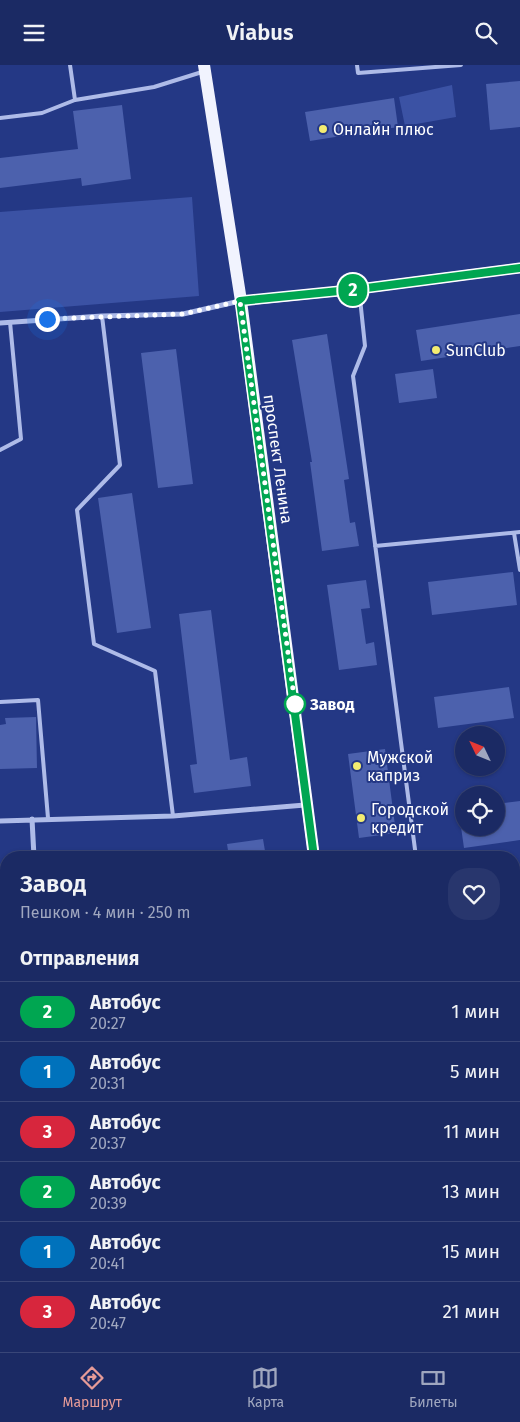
<!DOCTYPE html>
<html lang="ru">
<head>
<meta charset="utf-8">
<style>
	:root { --surface:#1b2a64; --page:#28366d; --text:#f1f3f6; --muted:#a0a7bf; --line:#394678; --accent:#e69b98 }
	body { margin:0; font-family:"Fira Sans",sans-serif; background:var(--page); color:var(--text); height:100vh; display:flex; flex-direction:column; font-size:19px; white-space:nowrap }
	* { box-sizing:border-box; margin:0 }
	p { font-size:16px; color:var(--muted) }
	.icon { flex:none; width:28px; height:28px; fill:none; stroke:currentColor; stroke-width:2; stroke-linecap:round; stroke-linejoin:round }
	.map { position:relative; flex:1; overflow:hidden }
	.panel { position:absolute; left:0px; top:786px; width:520px; height:501px; display:flex; flex-direction:column; background:var(--surface); border-radius:20px 20px 0 0; box-shadow:0 1px 4px #0004,0 0 0 1px var(--line) }
	.panel>* { flex:none }
	.badge { padding:0 10px; border-radius:16px; font-size:18px; line-height:32px }
	.needle { width:32px; rotate:313deg }
	.controls { position:absolute; left:455px; top:661px; display:grid; gap:10px }
	.controls a { display:grid; place-items:center; width:50px; height:50px; border-radius:50%; background:var(--surface); box-shadow:0 1px 4px #0004,0 0 0 1px var(--line); font-size:25px }
	.you { position:absolute; width:25px; height:25px; margin:-12px; border:4px solid #fff; border-radius:50%; background:#1a73e8; box-shadow:0 0 0 8px #1a73e833 }
	.map>.badge { position:absolute; translate:-50% -50%; box-shadow:0 0 0 2px #fff }
	h2 { padding:0 20px; font-size:19px; line-height:45px }
	.round { display:grid; place-items:center; flex:none; width:52px; height:52px; border-radius:20px; background:var(--page) }
	.headline { display:flex; align-items:center; justify-content:space-between; height:85px; padding:0 20px }
	h1 { font-size:24px; font-weight:600; line-height:38px }
	ul { padding:0; list-style:none }
	li { display:flex; align-items:center; gap:15px; height:60px; padding:0 20px; border-top:1px solid var(--line) }
	li div { flex:1 }
	li b { display:block; font-size:19px }
	li em { font-style:normal }
	li .badge { min-width:55px; font-weight:700; text-align:center }
	header { display:flex; justify-content:space-between; align-items:center; height:65px; padding:0 20px; background:var(--surface); font-size:22px; font-weight:600 }
	.tabs { display:flex; justify-content:space-around; align-items:center; height:70px; border-top:1px solid var(--line); background:var(--surface); font-size:14px; color:var(--muted) }
	.tabs a { display:grid; justify-items:center; gap:2px }
	.tabs .selected { color:var(--accent) }
	.map>svg:first-child { display:block }
	.green { fill:#3b52a4 }
	.building { fill:#4c61ad }
	.lines { fill:none; stroke-linecap:round; stroke-linejoin:round }
	.lane { stroke:#aebbe8; stroke-width:4 }
	.street { stroke:#aebbe8; stroke-width:5 }
	.secondary { stroke:#d8def7; stroke-width:10 }
	.primary { stroke:#f1f3fe; stroke-width:12 }
	.line-casing { stroke:#fff; stroke-width:11 }
	.line { stroke:#00a651; stroke-width:8 }
	.walk { stroke:#fff; stroke-width:5; stroke-dasharray:0 9 }
	.poi-dot { fill:#f3ec71; stroke:#243885; stroke-width:2 }
	.stop-dot { fill:#fff; stroke:#00a651; stroke-width:2.5 }
	.labels { text-anchor:middle; dominant-baseline:central; stroke-width:4; stroke-linejoin:round; paint-order:stroke }
	.poi-label { font-size:16px; fill:#fff; stroke:#243885; text-anchor:start }
	.street-label { font-size:16px; fill:#fff; stroke:#243885 }
	.stop-label { font-size:16px; font-weight:bold; fill:#fff; stroke:#243885; text-anchor:start }
</style>
</head>
<body>
<header><svg class="icon" aria-label="menu" viewBox="0 0 24 24"><path d="M4 6h16M4 12h16M4 18h16"/></svg>Viabus<svg class="icon" aria-label="search" viewBox="0 0 24 24"><circle cx="10" cy="10" r="6"/><path d="M15 15l6 6"/></svg></header>
<div class="map">
<svg width="520" height="1287" viewBox="0 0 520 1287">
	<rect width="100%" height="100%" fill="#243885"/>
	<!-- green -->
	<path class="green" d="M452,20L456,52L405,61L399,32Z
		M192,132L199,231L0,247V147Z"/>
	<!-- building -->
	<path class="building" d="M520,16V62L490,65L486,19Z
		M394,33L398,62L310,76L305,47Z
		M122,40L131,114L82,121L81,113L0,123V93L78,84L73,46Z
		M520,249V281L421,296L416,265Z
		M327,269L349,414L344,415L350,458L355,457L359,481L322,486L310,397H312L292,275Z
		M176,284L193,419L158,423L141,288Z
		M433,304L437,333L399,338L395,309Z
		M132,428L151,563L117,568L98,433Z
		M513,507L517,540L432,550L428,517Z
		M366,515L370,543L361,544L366,579L374,577L377,600L339,605L327,520Z
		M211,545L230,695L247,692L251,721L194,728L190,700L197,699L179,549Z
		M509,622L514,653L438,663L434,632Z
		M36,652L37,703L0,704V660L6,659L5,653Z
		M385,684L396,768L359,773L348,689Z
		M520,736V775L464,783L461,762H496V739Z
		M263,774L266,792H229L227,779Z"/>
	<g class="lines">
		<!-- lane -->
		<path class="lane" d="M70,0L75,35
			M357,0L358,8L461,0
			M0,53L42,48L75,35L154,22L202,7
			M359,224L365,281L353,311L416,792
			M102,251L120,400L77,445L94,579L155,606L173,751
			M0,385L21,374L10,257
			M514,468L520,505
			M375,481L520,467
			M0,637L38,635L48,753
			M0,997H6
			M514,1122H520
			M0,1167H6
			M46,1281V1287
			M320,1281L321,1287
			M450,1281L451,1287
			M244,1287L259,1285L260,1287
			M510,1287L520,1286"/>
		<!-- street -->
		<path class="street" d="M0,258L102,251L183,249L240,236
			M32,754L34,792
			M0,756L173,751L305,740
			M514,1049H520
			M0,1088L6,1087"/>
		<!-- secondary -->
		<path class="secondary" d="M241,236L359,224L520,203"/>
		<!-- primary -->
		<path class="primary" d="M204,0L241,236L314,792
			M361,1281L362,1287"/>
	</g>
	<g class="lines">
		<defs>
			<path id="line" d="M314,792L240,236L359,224L520,203"/>
		</defs>
		<!-- line casing -->
		<use href="#line" class="line-casing"/>
		<!-- line -->
		<use href="#line" class="line"/>
		<!-- walk -->
		<path class="walk" d="M47,254L183,249L240,236L295,639"/>
	</g>
	<!-- markers -->
	<g class="poi-dot">
		<circle cx="323" cy="64" r="5"/>
		<circle cx="436" cy="285" r="5"/>
		<circle cx="357" cy="701" r="5"/>
		<circle cx="361" cy="753" r="5"/>
	</g>
	<circle class="stop-dot" cx="295" cy="639" r="10"/>
	<g class="labels">
		<!-- poi labels -->
		<g class="poi-label">
			<text x="333" y="64">Онлайн плюс</text>
			<text x="446" y="285">SunClub</text>
			<text x="367" y="692">Мужской<tspan x="367" dy="18">каприз</tspan></text>
			<text x="371" y="744">Городской<tspan x="371" dy="18">кредит</tspan></text>
		</g>
		<!-- street labels -->
		<g class="street-label">
			<text transform="translate(278 394) rotate(82)">проспект Ленина</text>
		</g>
		<!-- stop labels -->
		<g class="stop-label">
			<text x="310" y="639">Завод</text>
		</g>
	</g>
</svg>
<div class="controls">
<a><svg class="needle" viewBox="-14 -14 28 28"><path d="M0-13l5 13h-10z" fill="#e53935"/><path d="M0 13l5-13h-10z" fill="#a0a7bf"/></svg></a>
<a><svg class="icon" aria-label="locate" viewBox="0 0 24 24"><circle cx="12" cy="12" r="6"/><path d="M12 2v4M12 18v4M2 12h4M18 12h4"/></svg></a>
</div>
<div class="you" style="left:47px;top:254px"></div>
<b class="badge" style="left:353px;top:225px;background:#00a651;color:#fff">2</b>
<section class="panel">
<div class="headline"><div><h1>Завод</h1><p>Пешком · 4 мин · 250 m</p></div><a class="round"><svg class="icon" aria-label="heart" viewBox="0 0 24 24"><path d="M12 20l-8-8c-3-5 5-10 8-4 3-6 11-1 8 4z"/></svg></a></div>
<h2>Отправления</h2>
<ul>
<li><span class="badge" style="background:#00a651;color:#fff">2</span><div><b>Автобус</b><p>20:27</p></div><em>1 мин</em></li>
<li><span class="badge" style="background:#0072bc;color:#fff">1</span><div><b>Автобус</b><p>20:31</p></div><em>5 мин</em></li>
<li><span class="badge" style="background:#d7263d;color:#fff">3</span><div><b>Автобус</b><p>20:37</p></div><em>11 мин</em></li>
<li><span class="badge" style="background:#00a651;color:#fff">2</span><div><b>Автобус</b><p>20:39</p></div><em>13 мин</em></li>
<li><span class="badge" style="background:#0072bc;color:#fff">1</span><div><b>Автобус</b><p>20:41</p></div><em>15 мин</em></li>
<li><span class="badge" style="background:#d7263d;color:#fff">3</span><div><b>Автобус</b><p>20:47</p></div><em>21 мин</em></li>
</ul>
</section>
</div>
<nav class="tabs">
<a class="selected"><svg class="icon" aria-label="directions" viewBox="0 0 24 24"><path d="M12 3l9 9-9 9-9-9zM9 14v-3h6M13 9l2 2-2 2"/></svg>Маршрут</a>
<a><svg class="icon" aria-label="map" viewBox="0 0 24 24"><path d="M3 6l6-2 6 2 6-2v14l-6 2-6-2-6 2zM9 4v14M15 6v14"/></svg>Карта</a>
<a><svg class="icon" aria-label="tickets" viewBox="0 0 24 24"><path d="M3 7h18v10H3zM15 7v10"/></svg>Билеты</a>
</nav>
</body>
</html>
